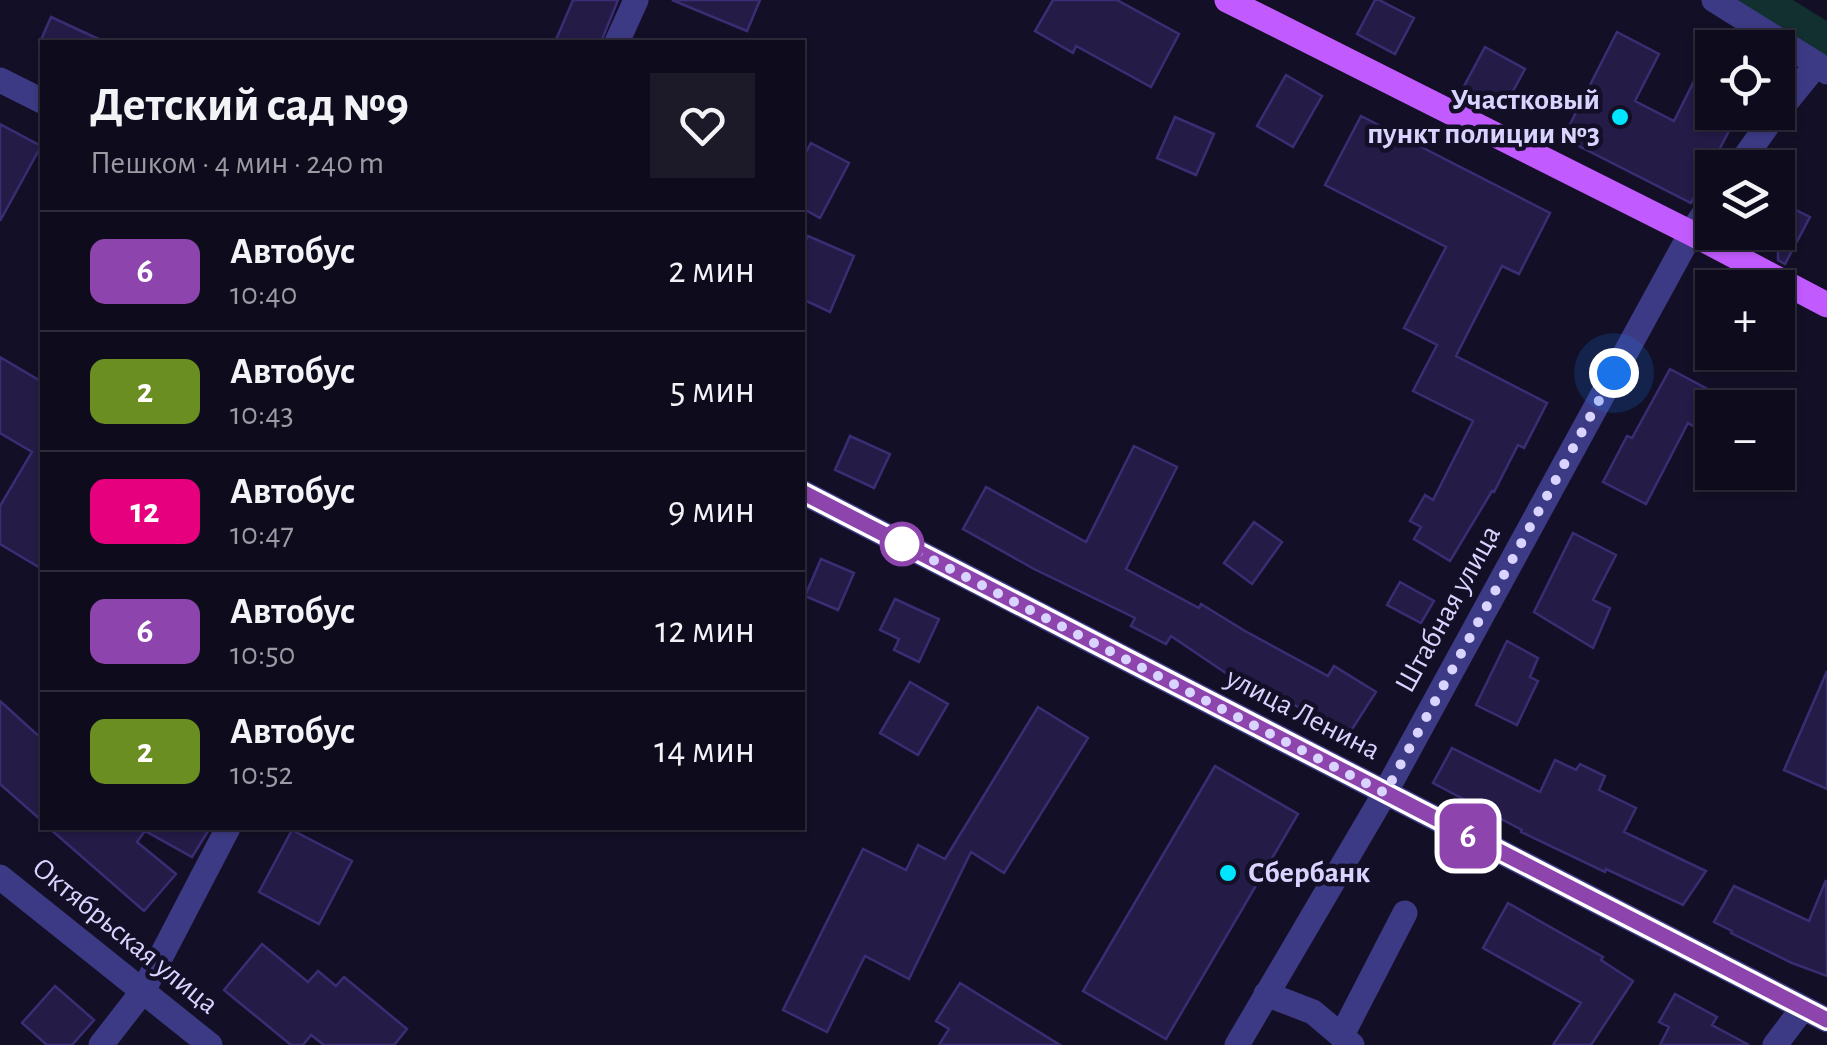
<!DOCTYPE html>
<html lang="ru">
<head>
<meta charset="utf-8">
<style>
	:root { --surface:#0e0b1c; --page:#1c1929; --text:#f1f3f6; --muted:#9b9ba3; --line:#2e2b3b }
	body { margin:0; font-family:"Alegreya Sans",sans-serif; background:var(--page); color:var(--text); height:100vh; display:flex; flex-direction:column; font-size:38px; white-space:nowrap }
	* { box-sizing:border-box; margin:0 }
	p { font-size:32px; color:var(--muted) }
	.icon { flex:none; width:55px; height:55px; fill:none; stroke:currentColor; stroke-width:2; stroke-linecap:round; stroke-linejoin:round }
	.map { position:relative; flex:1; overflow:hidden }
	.drawer { position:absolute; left:40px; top:40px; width:765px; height:790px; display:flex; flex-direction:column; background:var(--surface); border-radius:0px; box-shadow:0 2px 8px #0004,0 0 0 2px var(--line) }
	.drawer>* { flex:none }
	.badge { padding:0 20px; border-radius:15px; font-size:35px; line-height:65px }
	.tools { position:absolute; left:1695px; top:30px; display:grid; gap:20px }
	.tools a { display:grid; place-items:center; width:100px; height:100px; border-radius:0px; background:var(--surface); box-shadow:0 2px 8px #0004,0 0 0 2px var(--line); font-size:50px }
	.you { position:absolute; width:50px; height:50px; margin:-25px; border:8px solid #fff; border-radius:50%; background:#1a73e8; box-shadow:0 0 0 15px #1a73e833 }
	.map>.badge { position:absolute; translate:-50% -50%; box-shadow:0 0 0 5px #fff }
	.round { display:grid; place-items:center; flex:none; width:105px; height:105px; border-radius:0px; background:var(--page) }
	.headline { display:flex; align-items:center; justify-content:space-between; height:170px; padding:0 50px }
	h1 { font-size:48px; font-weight:700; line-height:75px }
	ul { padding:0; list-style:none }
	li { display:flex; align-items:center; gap:30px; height:120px; padding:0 50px; border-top:2px solid var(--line) }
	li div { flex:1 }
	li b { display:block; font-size:38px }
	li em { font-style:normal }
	li .badge { min-width:110px; font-weight:700; text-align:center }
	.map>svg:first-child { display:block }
	.green { fill:#12302f }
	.building { fill:#241b47; stroke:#3b2d73; stroke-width:2.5 }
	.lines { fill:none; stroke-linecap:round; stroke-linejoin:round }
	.minor { stroke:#3d3a85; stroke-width:25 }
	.major { stroke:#c25bff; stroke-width:25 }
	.line-casing { stroke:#fff; stroke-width:22 }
	.line { stroke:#8e44ad; stroke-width:15 }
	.walk { stroke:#d9d4ff; stroke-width:10; stroke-dasharray:0 18 }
	.poi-dot { fill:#00e5ff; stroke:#130f26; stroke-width:4 }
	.stop-dot { fill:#fff; stroke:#8e44ad; stroke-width:5 }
	.labels { text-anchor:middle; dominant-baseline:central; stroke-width:9; stroke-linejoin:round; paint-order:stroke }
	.poi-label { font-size:30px; font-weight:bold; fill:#d9d4ff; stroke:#130f26; text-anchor:end }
	.street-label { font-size:30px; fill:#d9d4ff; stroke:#130f26 }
</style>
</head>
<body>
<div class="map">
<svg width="1827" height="1045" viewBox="0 0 1827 1045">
	<rect width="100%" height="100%" fill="#130f26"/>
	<!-- green -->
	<path class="green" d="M1730,0H1793L1827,21V60Z"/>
	<!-- building -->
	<path class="building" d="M573,0H618L601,42H555Z
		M672,0H760L747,31Z
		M1053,0H1117L1179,34L1151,87L1076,46L1073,53L1035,31Z
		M1375,0H1379L1414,18L1395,54L1357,34Z
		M51,17L105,42H40Z
		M1617,32L1659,54L1635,101L1674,121L1695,79L1712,88V112H1739L1691,203L1563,138Z
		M1485,47L1525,69L1502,111L1462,90Z
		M1286,75L1322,96L1293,147L1257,126Z
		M1361,116L1550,213L1519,274L1502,266L1456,356L1547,403L1524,448L1518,445L1494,492L1492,491L1450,561L1414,539L1421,527L1410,521L1425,495L1433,500L1473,421L1413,391L1437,345L1404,328L1446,247L1325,185Z
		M1175,117L1214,134L1196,175L1157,158Z
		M0,124L41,146L0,221Z
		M811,143L849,163L820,218L802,208V160Z
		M1778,201L1810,217L1785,264L1778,260Z
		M808,236L854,256L830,312L802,299V248Z
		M0,357L42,382V569L0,544V506L32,452L0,433Z
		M1670,369L1717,394L1698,429L1688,423L1646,504L1603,482L1627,436L1632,438Z
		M850,436L890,454L874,488L835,470Z
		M1134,446L1177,467L1126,569L1199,608L1201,604L1245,631L1328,676L1334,666L1376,692L1347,737L1288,701L1285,707L1239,682L1171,636L1166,644L1131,626L1135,618L1034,569L963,529L986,487L1086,542Z
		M1254,522L1282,542L1252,584L1224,563Z
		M1573,533L1616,555L1593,600L1610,608L1593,648L1534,612Z
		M821,559L854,573L838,610L805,596Z
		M1400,582L1434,601L1421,623L1387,605Z
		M895,599L939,619L919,662L894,650L899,639L880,630Z
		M1507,641L1538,658L1530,677L1538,681L1517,725L1476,705Z
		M1827,671V789L1784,770Z
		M910,682L948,704L918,755L880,733Z
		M0,701L42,739V821L0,784Z
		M1038,707L1088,738L1004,873L971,852L909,979L865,956L827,1032L783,1010L863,849L906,870L918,845L945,859Z
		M1452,748L1540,792L1555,760L1576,770L1580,764L1605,776L1599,790L1636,808L1624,832L1706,871L1683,905L1606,869L1605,872L1521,832L1522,830L1433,783Z
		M1215,766L1298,814L1166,1039L1083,991Z
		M49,828H210L192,857L145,831L137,842L176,874L144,911Z
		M292,830L352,861L319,924L259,892Z
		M1826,880L1827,976L1792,963L1731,933L1732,931L1714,922L1734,886L1809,921Z
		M1508,903L1603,957L1601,960L1633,981L1591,1045H1553L1581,1003L1483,948Z
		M262,944L308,982L318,971L336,986L344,977L407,1029L394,1045H324L311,1035L303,1045H291L224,990Z
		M960,983L1060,1045H939L949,1029L936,1021Z
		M55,986L94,1020L72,1045H47L22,1023Z
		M1675,994L1717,1017L1712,1025L1749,1045H1660L1669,1027L1659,1022Z"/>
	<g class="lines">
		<!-- minor -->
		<path class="minor" d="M1714,0L1817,64L1827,72
			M617,42L636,0
			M0,80L42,101
			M1778,112L1817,64
			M1737,168L1777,112
			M802,492L1827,1020
			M0,877L210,1045
			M1266,994L1313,1012L1352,1045
			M1342,1035L1405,913
			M101,1045L143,991L228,828
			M1237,1045L1385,793L1691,233L1712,202
			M1775,1045L1803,1008"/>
		<!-- major -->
		<path class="major" d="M1227,0L1691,233L1827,305"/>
	</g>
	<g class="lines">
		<defs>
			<path id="line" d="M802,492L1827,1020"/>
		</defs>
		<!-- line casing -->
		<use href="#line" class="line-casing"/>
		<!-- line -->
		<use href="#line" class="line"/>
		<!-- walk -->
		<path class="walk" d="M902,544L1385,793L1614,373"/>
	</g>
	<!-- markers -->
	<g class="poi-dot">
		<circle cx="1620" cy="117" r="10"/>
		<circle cx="1228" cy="873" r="10"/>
	</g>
	<circle class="stop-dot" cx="902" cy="544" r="20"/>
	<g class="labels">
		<!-- poi labels -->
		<g class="poi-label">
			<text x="1600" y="100">Участковый<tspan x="1600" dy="34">пункт полиции №3</tspan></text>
			<text x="1248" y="873" text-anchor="start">Сбербанк</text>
		</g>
		<!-- street labels -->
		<g class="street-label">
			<text transform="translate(1448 609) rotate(-61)">Штабная улица</text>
			<text transform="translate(1303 714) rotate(27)">улица Ленина</text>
			<text transform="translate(125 936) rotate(39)">Октябрьская улица</text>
		</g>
	</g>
</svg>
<div class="tools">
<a><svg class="icon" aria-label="locate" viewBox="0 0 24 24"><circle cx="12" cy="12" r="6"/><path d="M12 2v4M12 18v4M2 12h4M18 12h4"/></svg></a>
<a><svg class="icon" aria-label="layers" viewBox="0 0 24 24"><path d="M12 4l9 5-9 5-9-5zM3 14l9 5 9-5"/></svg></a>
<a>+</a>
<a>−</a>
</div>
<div class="you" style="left:1614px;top:373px"></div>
<b class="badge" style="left:1468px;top:836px;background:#8e44ad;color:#fff">6</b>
<section class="drawer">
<div class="headline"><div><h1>Детский сад №9</h1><p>Пешком · 4 мин · 240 m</p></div><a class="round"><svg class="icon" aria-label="heart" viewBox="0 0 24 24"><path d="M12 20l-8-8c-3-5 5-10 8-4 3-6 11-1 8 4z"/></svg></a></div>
<ul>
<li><span class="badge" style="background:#8e44ad;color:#fff">6</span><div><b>Автобус</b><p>10:40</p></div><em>2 мин</em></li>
<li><span class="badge" style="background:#6b8e23;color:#fff">2</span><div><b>Автобус</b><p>10:43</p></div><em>5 мин</em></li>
<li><span class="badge" style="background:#e6007e;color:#fff">12</span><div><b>Автобус</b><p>10:47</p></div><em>9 мин</em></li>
<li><span class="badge" style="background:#8e44ad;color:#fff">6</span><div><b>Автобус</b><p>10:50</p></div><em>12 мин</em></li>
<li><span class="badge" style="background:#6b8e23;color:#fff">2</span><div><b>Автобус</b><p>10:52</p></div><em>14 мин</em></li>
</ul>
</section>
</div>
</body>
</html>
